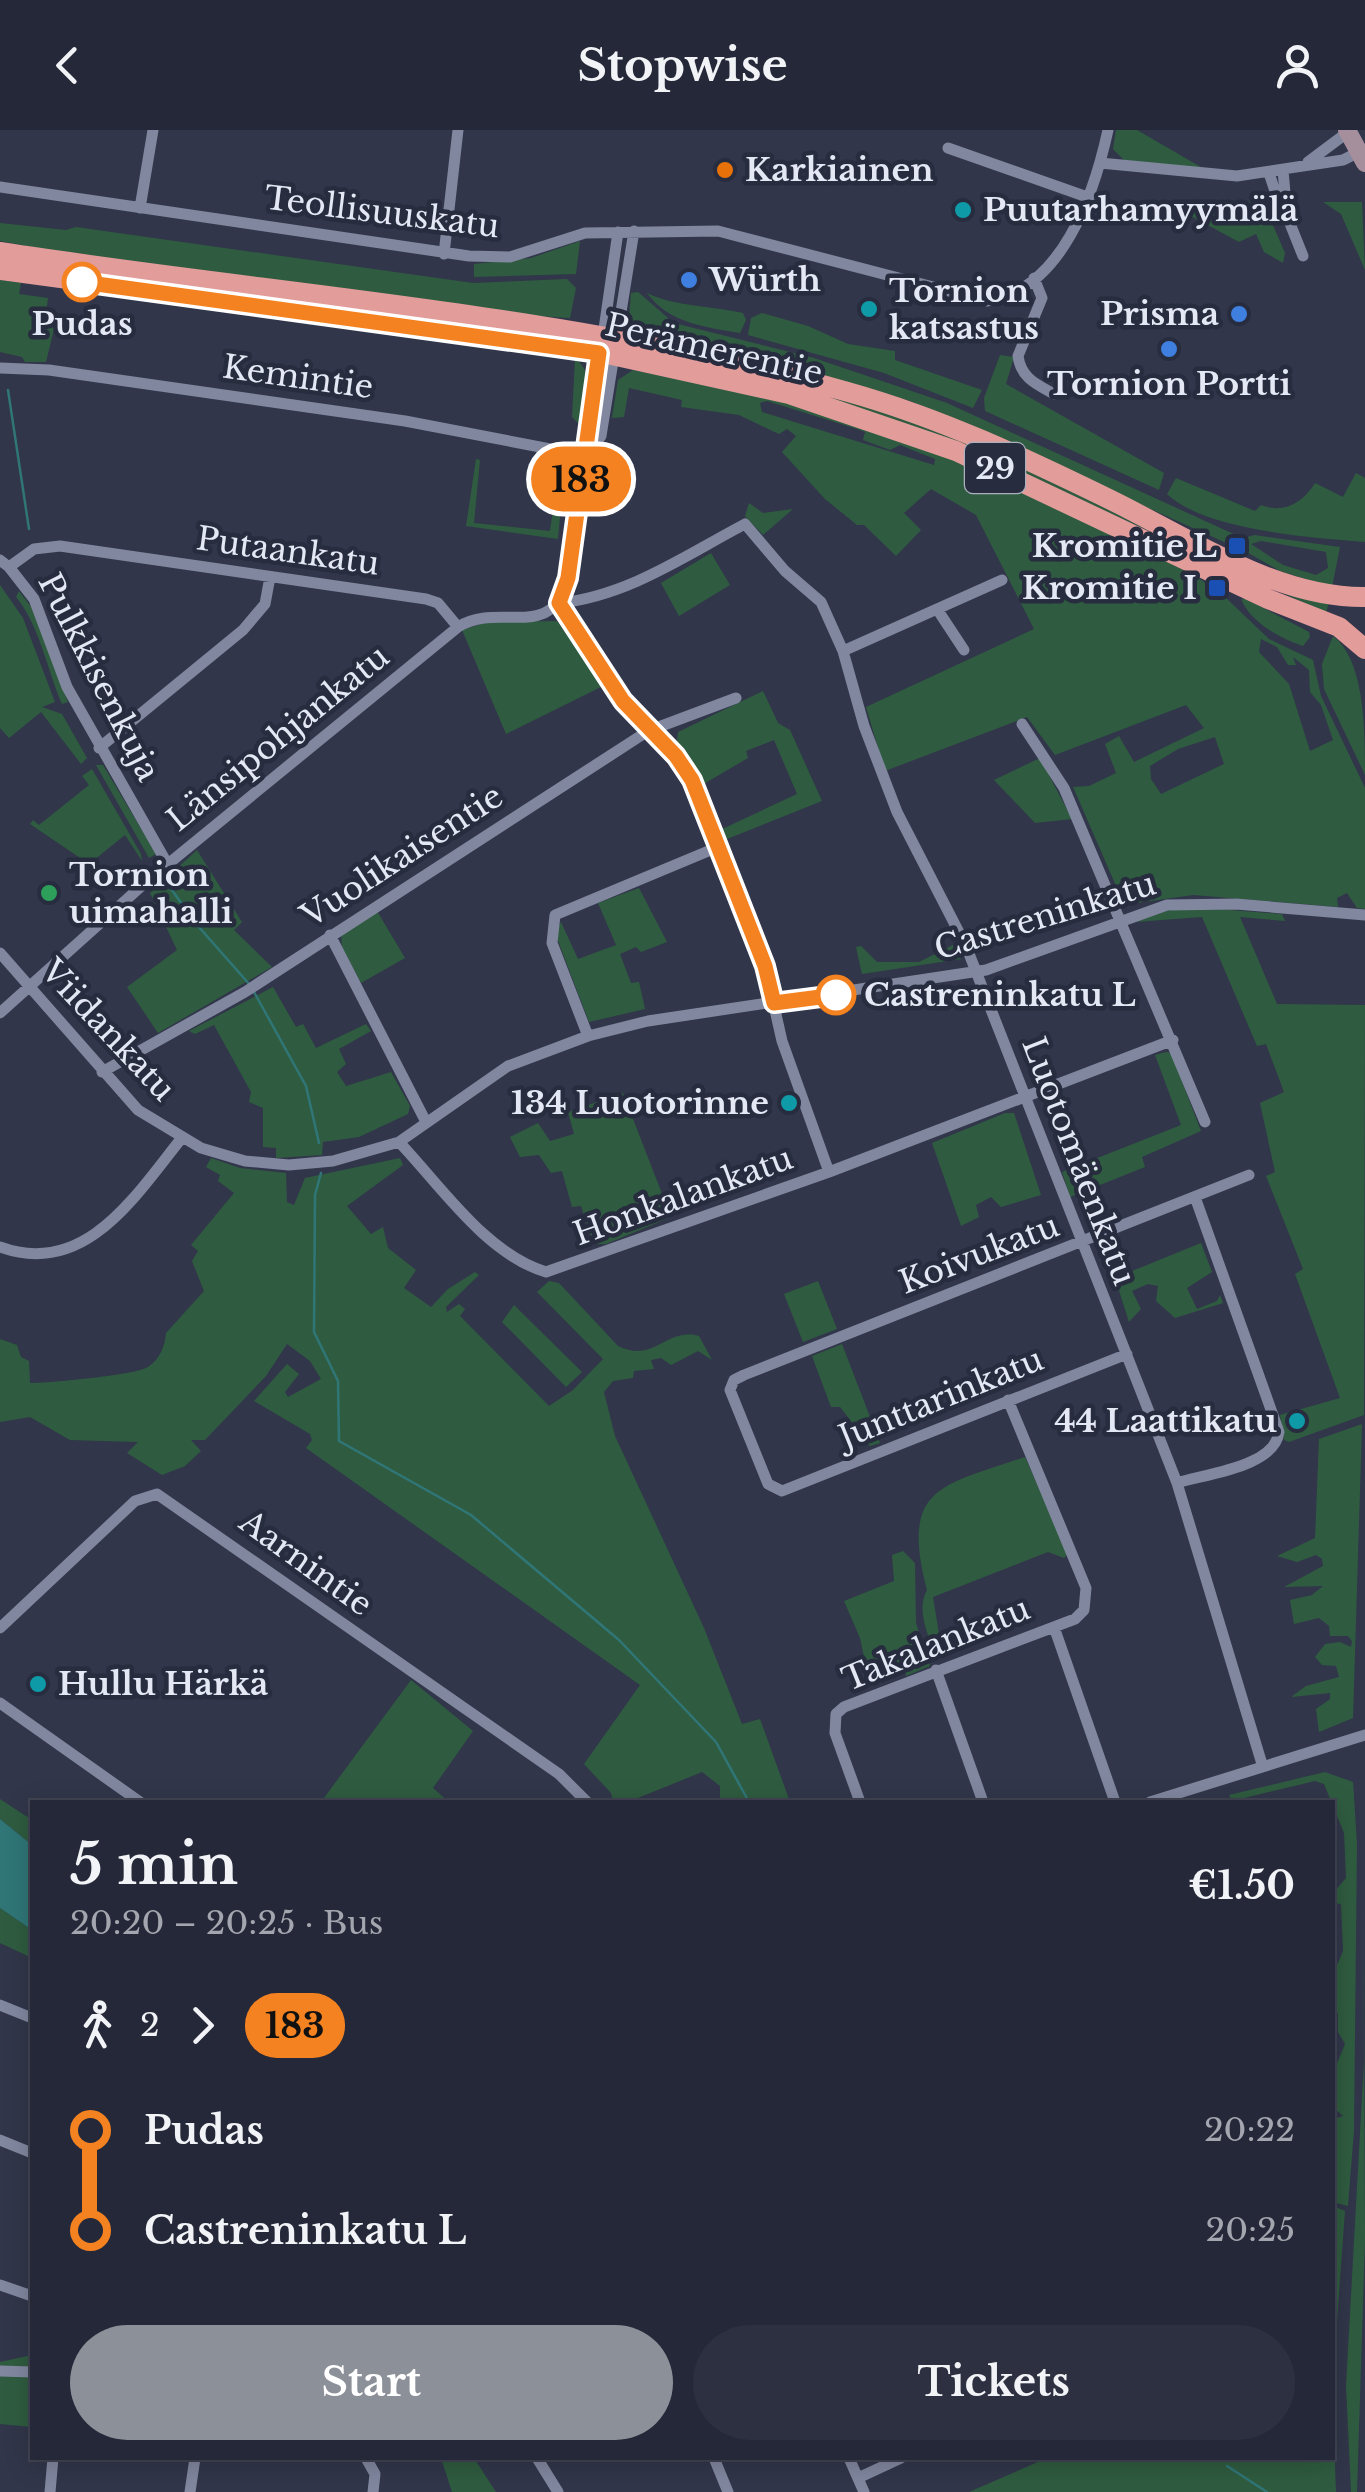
<!DOCTYPE html>
<html lang="en">
<head>
<meta charset="utf-8">
<style>
	:root { --surface:#252838; --page:#2d3040; --text:#f1f3f6; --muted:#a3a6ae; --line:#424453; --accent:#8c9099 }
	body { margin:0; font-family:"Libre Baskerville",serif; background:var(--page); color:var(--text); height:100vh; display:flex; flex-direction:column; font-size:38px; white-space:nowrap }
	* { box-sizing:border-box; margin:0 }
	p { font-size:32px; color:var(--muted) }
	.icon { flex:none; width:55px; height:55px; fill:none; stroke:currentColor; stroke-width:2; stroke-linecap:round; stroke-linejoin:round }
	.map { position:relative; flex:1; overflow:hidden }
	.details { position:absolute; left:30px; top:1670px; width:1305px; height:660px; display:flex; flex-direction:column; background:var(--surface); border-radius:0px; box-shadow:0 5px 25px #0003,0 0 0 2px var(--line) }
	.details>* { flex:none }
	.badge { padding:0 20px; border-radius:32px; font-size:35px; line-height:65px }
	.map>.badge { position:absolute; translate:-50% -50%; box-shadow:0 0 0 5px #fff }
	.legs { display:flex; align-items:center; gap:15px; height:110px; padding:0 40px; font-size:32px }
	.legs p { margin-inline-start:auto }
	.headline { display:flex; align-items:center; justify-content:space-between; height:170px; padding:0 40px }
	h1 { font-size:55px; font-weight:700; line-height:75px }
	.button { display:flex; gap:20px; margin-top:auto; padding:20px 40px }
	.button a { flex:1; height:115px; border-radius:60px; background:var(--accent); color:#fff; font-size:40px; font-weight:700; line-height:115px; text-align:center }
	.button a+a { background:var(--page); color:var(--text) }
	ul { padding:0 40px; list-style:none }
	li { display:flex; align-items:center; gap:35px; height:100px; font-size:38px }
	li i { display:grid; place-items:center; width:15px; height:100%; margin:0 12px; background:currentColor }
	li i::after { content:''; width:25px; height:25px; margin:-12px; border:8px solid; border-radius:50%; background:var(--surface) }
	li p { margin-inline-start:auto }
	li:first-child i { background:linear-gradient(#0000 50%,currentColor 0) }
	li:last-child i { background:linear-gradient(currentColor 50%,#0000 0) }
	header { display:flex; justify-content:space-between; align-items:center; height:130px; padding:0 40px; background:var(--surface); font-size:45px; font-weight:700 }
	.map>svg:first-child { display:block }
	.green { fill:#2f5c40; fill-rule:evenodd }
	.water { fill:#307677 }
	.lines { fill:none; stroke-linecap:round; stroke-linejoin:round }
	.stream { stroke:#307677; stroke-width:2.5 }
	.minor { stroke:#81879f; stroke-width:11 }
	.secondary { stroke:#a68f9d; stroke-width:18 }
	.trunk { stroke:#e29c9a; stroke-width:20 }
	.line-1-casing { stroke:#fff; stroke-width:22 }
	.line-1 { stroke:#f58220; stroke-width:15 }
	.food-dot { fill:#e8710a; stroke:#272c3f; stroke-width:4 }
	.culture-dot { fill:#0f9aa8; stroke:#272c3f; stroke-width:4 }
	.shop-dot { fill:#3f7fe0; stroke:#272c3f; stroke-width:4 }
	.stop-1-dot { fill:#fff; stroke:#f58220; stroke-width:5 }
	.transit-dot { fill:#1a4fb4; stroke:#272c3f; stroke-width:4 }
	.leisure-dot { fill:#2e9e5b; stroke:#272c3f; stroke-width:4 }
	.labels { text-anchor:middle; dominant-baseline:central; stroke-width:9; stroke-linejoin:round; paint-order:stroke }
	.shield { fill:#272c3f; stroke:#abafbe; stroke-width:2.5 }
	.shield-label { font-size:30px; font-weight:bold; fill:#e4e7f4 }
	.poi-label { font-size:32px; font-weight:bold; fill:#e4e7f4; stroke:#272c3f; text-anchor:start }
	.street-label { font-size:32px; fill:#e4e7f4; stroke:#272c3f }
	.stop-label { font-size:32px; font-weight:bold; fill:#e4e7f4; stroke:#272c3f }
</style>
</head>
<body>
<header><svg class="icon" aria-label="back" viewBox="0 0 24 24"><path d="M15 5l-7 7 7 7"/></svg>Stopwise<svg class="icon" aria-label="person" viewBox="0 0 24 24"><circle cx="12" cy="8" r="4"/><path d="M4 21q1-7 8-7t8 7"/></svg></header>
<div class="map">
<svg width="1365" height="2362" viewBox="0 0 1365 2362">
	<rect width="100%" height="100%" fill="#31364a"/>
	<!-- green -->
	<path class="green" d="M1116,0H1137L1206,40L1124,30L1113,19Z
		M1163,71L1263,72L1285,123L1283,133L1264,122L1256,104L1239,112Z
		M1323,72H1362L1365,140L1341,84Z
		M0,93L66,100L76,97L473,153L567,149L576,158L570,188L534,186L59,122L0,111Z
		M580,111L576,144L474,147V134L531,128Z
		M0,150L21,153L19,164L48,168L45,192L55,195L46,232H25L22,227L0,222Z
		M638,162L674,193L814,228L947,273L1238,406L1233,416L913,272L759,226L638,199L629,187L631,163Z
		M647,163C672,176 712,176 743,183L746,190L740,203C705,197 668,193 647,163Z
		M762,183L808,196L848,214L895,221V230L982,260L973,278L884,243L748,205L751,188Z
		M1000,225L1014,227L1006,254L1164,343L1159,360L985,281L984,268Z
		M575,229C595,241 589,277 579,294L572,287Z
		M717,236L906,287L1329,472L1326,483L1017,340Z
		M633,240L762,265L953,329L1183,437L1225,467L1269,509L1313,530L1321,566L1365,658V779L1357,778L1347,763L1337,768L1338,777L1193,765L1129,774L1120,765L1073,657L1089,656L1116,643L1105,614L1119,606L1134,632L1204,598L1186,575L1055,625L1027,587L885,641L866,577L1034,499L976,385L931,359L904,383L921,400L896,426L864,395H857L825,369L782,322L796,306L787,299L779,304L739,285L681,277L682,270L629,258L624,287L612,288L618,250ZM767,271L857,299L865,302L863,310L890,320L900,315L935,329L934,335L762,282L760,273ZM1261,509L1277,517L1288,535H1296L1293,527L1309,540L1310,562L1321,575L1333,610L1310,621L1289,554L1259,522ZM1215,607L1224,634L1161,664L1151,649L1150,636L1178,619Z
		M476,329L480,330L474,393L550,401L557,351L548,349L545,339L564,343L558,409L466,396Z
		M1356,343L1365,348V412C1311,407 1206,401 1167,364L1176,348L1255,381L1261,375C1283,384 1303,373 1315,353L1343,367Z
		M749,373L763,383L793,379L763,405L745,386Z
		M1254,405L1340,417L1332,457L1280,441L1243,420L1244,408ZM1261,411L1326,422L1328,438L1316,445L1283,435L1251,414Z
		M711,423L730,455L679,486L661,453Z
		M0,455L23,488L55,572L42,577L62,584L87,628L81,634L41,582L9,608L0,598Z
		M19,461L32,478L68,572L62,574C47,540 40,496 16,467Z
		M1246,469L1309,502L1310,507L1303,516C1280,508 1251,493 1241,469Z
		M557,491L603,556L506,604L462,500L488,492Z
		M1333,506C1365,530 1365,601 1365,645L1324,559L1322,534Z
		M763,561L778,593L790,600L822,671L722,711L720,700L797,664L774,610L746,621L748,628L702,655L677,611L678,602Z
		M1040,628L1072,689L1035,693L994,650Z
		M96,635H103L156,724L149,728Z
		M92,639L141,724L142,731L125,705L89,734L30,694L33,690L39,695L89,655L82,646Z
		M197,720L242,792L234,800L272,837L158,903L127,857L177,820L150,763Z
		M639,758L667,812L641,822L636,817L620,824L631,853L639,852L645,879L589,892L555,803L561,792L578,829L616,815L598,773Z
		M1203,778L1282,784L1285,791L1240,787L1277,874L1365,875L1364,1285L1289,1312L1284,1310L1280,1285L1340,1268L1295,1144L1303,1139L1266,1046L1275,1042L1260,973L1284,962L1266,914L1257,916L1202,787L1135,792L1169,780Z
		M377,781L405,828L361,853L342,817L341,803Z
		M957,813L961,829L862,844L856,817L861,816L877,832H919Z
		M273,857L296,897L303,894L316,918L366,894L371,901L339,919L346,934L337,942L346,956L391,942L410,976L408,984L359,1007L323,1012L322,1025L276,1028V1018L263,1017V978L249,972L251,962L214,895L195,904L189,901Z
		M1166,922L1171,923L1201,1001L1142,1027L1145,1037L1070,1067L1062,1042L1181,995L1155,925Z
		M623,963L671,1087L606,1114H594L581,1076L572,1077L562,1041L551,1043L539,1025L520,1027L510,1007L538,993L550,1011L574,1004L568,982Z
		M1005,983H1014L1041,1065L1001,1077L991,1067L976,1075L979,1087L961,1096L932,1013Z
		M211,1028L240,1038L286,1043L287,1072L294,1075L305,1048L400,1028L403,1035L347,1076L371,1104L383,1097L388,1118L416,1140L404,1158L431,1177L448,1159L475,1142L479,1145L446,1177L447,1182L459,1174L465,1179L460,1186L549,1276L573,1260L603,1229L537,1162L549,1151L559,1153L618,1216C654,1234 666,1197 699,1206L712,1230L698,1221L671,1235L661,1228L651,1230L654,1239L634,1241L633,1248L613,1251L604,1262L615,1306L704,1498L742,1594L760,1589L790,1672H720V1656L702,1642L628,1672H613L611,1663L584,1634L640,1555L306,1318L312,1310L310,1304L254,1271L287,1234L299,1244L285,1262L288,1267L321,1249L310,1231L287,1214L266,1246L205,1310H191L201,1321L185,1336L162,1345L127,1323L138,1312L70,1310L30,1287L0,1292V1209L17,1215L21,1227L29,1231L30,1253C49,1253 136,1245 148,1237C160,1229 165,1216 166,1203L204,1161L192,1131L198,1121L191,1115L234,1063L218,1051L220,1045L206,1037Z
		M1201,1113L1212,1142L1187,1158L1197,1179L1217,1171L1220,1165L1223,1173L1175,1188L1156,1171L1158,1156L1148,1154L1132,1161L1141,1179L1129,1192L1115,1148Z
		M818,1151L837,1199L803,1212L784,1164Z
		M514,1175L582,1242L566,1257L502,1192Z
		M842,1214L880,1313L870,1316L840,1277H831L812,1226Z
		M1362,1294L1353,1588L1319,1602L1316,1579L1330,1569V1563L1291,1567L1306,1556L1339,1547L1336,1536L1322,1535L1315,1527L1325,1514L1340,1512L1351,1517L1352,1511L1348,1506H1330L1329,1496L1319,1488L1294,1494L1290,1470L1312,1465L1323,1456L1284,1457L1323,1436L1322,1429L1316,1425L1297,1432L1277,1426L1315,1408L1319,1309Z
		M1025,1327L1068,1424L1064,1428L1048,1422L933,1467L941,1516L932,1517C926,1499 917,1478 927,1460C900,1357 940,1356 1025,1327Z
		M903,1421L915,1433L916,1493L930,1536L906,1546L905,1539L869,1550L860,1508L844,1471L894,1451L892,1425Z
		M411,1550L473,1601L433,1658L449,1672H321Z
		M1325,1642L1353,1652L1357,1714L1354,2001L1348,2076L1332,2072L1333,1989L1343,1986L1333,1977V1943L1345,1914L1338,1902V1883L1332,1880L1335,1840L1343,1821L1341,1774L1333,1773V1763L1346,1748L1344,1703L1324,1654L1315,1651L1232,1671L1229,1665Z
		M1363,1650L1365,2110L1357,2362H1351L1346,2256L1364,1931Z
		M0,1669L32,1690V1715L0,1689Z
		M0,1778L32,1800V1828L0,1813Z
		M1333,2076L1345,2081L1333,2246L1332,2076Z
		M32,2225V2297L0,2294V2232Z
		M1333,2283L1336,2362H969L1047,2328H1332Z
		M441,2328H474L496,2362H452Z"/>
	<!-- water -->
	<path class="water" d="M0,1689L32,1715V1800L0,1778Z"/>
	<g class="lines">
		<!-- stream -->
		<path class="stream" d="M8,260L29,399
			M166,752L198,796L250,855
			M254,862L306,956L319,1013
			M321,1043L315,1065L314,1202L338,1251L339,1311L471,1385L619,1510L716,1612L749,1672
			M1227,2336L1267,2362"/>
		<!-- minor -->
		<path class="minor" d="M948,18L1090,68
			M1308,32L1348,2
			M1100,33L1237,46L1343,30L1359,22
			M1283,40L1287,86L1303,126
			M1269,43L1277,67L1284,73
			M0,57L469,126L510,127L585,103L718,101L987,171C1062,160 1094,64 1108,0
			M140,78L153,0
			M444,124L458,0
			M1034,148L1042,168L1018,226C1021,248 1036,254 1054,264
			M0,238L49,240L405,291L587,326
			M587,326L601,306L634,101
			M0,430L9,437L34,419L60,416L426,469L438,473L458,497
			M9,437L34,469L67,557L168,735
			M559,473C628,466 686,425 745,394L785,441L821,472L843,521L864,596L897,682L966,816L1177,1353L1262,1634
			M559,473L627,576L676,626L692,650L765,836L782,911L829,1042
			M937,479L964,520
			M843,521L1002,450
			M1022,594L1064,658L1205,992
			M99,618L243,500L265,474L270,447
			M330,805L425,990
			M0,823L138,980L201,1018L245,1031L289,1035L333,1031L399,1012L508,936L588,906L648,891L986,840L1167,775L1236,774L1365,785
			M0,883L146,752L458,497C498,471 552,513 568,449L618,102
			M588,906L552,813L555,785L718,717
			M102,942L245,862L648,601L736,568
			M399,1012C441,1056 486,1124 546,1142L829,1042L1173,910
			M0,1117C85,1148 135,1066 181,1009
			M1127,1224L782,1361L768,1354L730,1260L734,1250L744,1245L1249,1045
			M1177,1353C1205,1344 1275,1337 1279,1302L1195,1067
			M1054,1497L1115,1672
			M0,1498L135,1371L157,1364L559,1644L587,1672
			M936,1540L983,1672
			M0,1573L140,1672
			M860,1672L835,1603L836,1584L844,1577L1075,1489L1084,1480L1086,1458L1008,1270
			M1150,1672L1365,1605
			M0,1875L32,1888
			M0,2010L32,2023
			M0,2155L32,2166
			M0,2241L32,2242
			M366,2328L375,2344L373,2362
			M537,2328L558,2362
			M714,2328L728,2362
			M849,2328L864,2362
			M858,2348L901,2328
			M50,2362L53,2328
			M190,2362L195,2328"/>
		<!-- secondary -->
		<path class="secondary" d="M1347,0L1365,33"/>
		<!-- trunk -->
		<path class="trunk" d="M0,122C283,166 572,183 848,262C941,288 1027,329 1113,371C1190,409 1277,468 1365,467
			M0,140L580,218L789,264L956,321L1268,469L1339,497L1365,519"/>
	</g>
	<g class="lines">
		<defs>
			<path id="line-1" d="M82,152L599,223L568,448L559,473L623,571L676,626L692,650L765,836L774,873L836,865"/>
		</defs>
		<!-- line-1 casing -->
		<use href="#line-1" class="line-1-casing"/>
		<!-- line-1 -->
		<use href="#line-1" class="line-1"/>
	</g>
	<!-- markers -->
	<circle class="food-dot" cx="725" cy="40" r="10"/>
	<g class="culture-dot">
		<circle cx="963" cy="80" r="10"/>
		<circle cx="869" cy="179" r="10"/>
		<circle cx="789" cy="973" r="10"/>
		<circle cx="1297" cy="1291" r="10"/>
		<circle cx="38" cy="1554" r="10"/>
	</g>
	<g class="shop-dot">
		<circle cx="689" cy="150" r="10"/>
		<circle cx="1239" cy="184" r="10"/>
		<circle cx="1169" cy="219" r="10"/>
	</g>
	<g class="stop-1-dot">
		<circle cx="82" cy="152" r="18"/>
		<circle cx="836" cy="865" r="18"/>
	</g>
	<g class="transit-dot">
		<rect x="1227" y="406" width="20" height="20" rx="5"/>
		<rect x="1207" y="448" width="20" height="20" rx="5"/>
	</g>
	<circle class="leisure-dot" cx="49" cy="763" r="10"/>
	<g class="labels">
		<!-- shield labels -->
		<rect class="shield" x="965" y="313" width="60" height="50" rx="8"/>
		<g class="shield-label">
			<text x="995" y="338">29</text>
		</g>
		<!-- poi labels -->
		<g class="poi-label">
			<text x="745" y="40">Karkiainen</text>
			<text x="983" y="80">Puutarhamyymälä</text>
			<text x="709" y="150">Würth</text>
			<text x="889" y="161">Tornion<tspan x="889" dy="37">katsastus</tspan></text>
			<text x="1219" y="184" text-anchor="end">Prisma</text>
			<text x="1169" y="254" text-anchor="middle">Tornion Portti</text>
			<text x="1217" y="416" text-anchor="end">Kromitie L</text>
			<text x="1197" y="458" text-anchor="end">Kromitie I</text>
			<text x="69" y="745">Tornion<tspan x="69" dy="37">uimahalli</tspan></text>
			<text x="769" y="973" text-anchor="end">134 Luotorinne</text>
			<text x="1277" y="1291" text-anchor="end">44 Laattikatu</text>
			<text x="58" y="1554">Hullu Härkä</text>
		</g>
		<!-- street labels -->
		<g class="street-label">
			<text transform="translate(382 82) rotate(7)">Teollisuuskatu</text>
			<text transform="translate(714 219) rotate(13)">Perämerentie</text>
			<text transform="translate(298 247) rotate(8)">Kemintie</text>
			<text transform="translate(288 421) rotate(8)">Putaankatu</text>
			<text transform="translate(99 547) rotate(63)">Pulkkisenkuja</text>
			<text transform="translate(278 608) rotate(-39)">Länsipohjankatu</text>
			<text transform="translate(402 726) rotate(-33)">Vuolikaisentie</text>
			<text transform="translate(1045 786) rotate(-17)">Castreninkatu</text>
			<text transform="translate(108 900) rotate(47)">Viidankatu</text>
			<text transform="translate(1079 1031) rotate(69)">Luotomäenkatu</text>
			<text transform="translate(683 1066) rotate(-20)">Honkalankatu</text>
			<text transform="translate(979 1124) rotate(-21)">Koivukatu</text>
			<text transform="translate(941 1268) rotate(-22)">Junttarinkatu</text>
			<text transform="translate(306 1433) rotate(36)">Aarnintie</text>
			<text transform="translate(936 1514) rotate(-22)">Takalankatu</text>
		</g>
		<!-- stop labels -->
		<g class="stop-label">
			<text x="82" y="194">Pudas</text>
			<text x="864" y="865" text-anchor="start">Castreninkatu L</text>
		</g>
	</g>
</svg>
<b class="badge" style="left:581px;top:349px;background:#f58220;color:#111">183</b>
<section class="details">
<div class="headline"><div><h1>5 min</h1><p>20:20 – 20:25 · Bus</p></div><b>€1.50</b></div>
<div class="legs"><svg class="icon" aria-label="walk" viewBox="0 0 24 24"><circle cx="13" cy="4" r="2"/><path d="M13 8l-2 6 4 7M11 14l-3 7M7 12l3-4h3l4 4"/></svg>2<svg class="icon" aria-label="forward" viewBox="0 0 24 24"><path d="M9 5l7 7-7 7"/></svg><b class="badge" style="background:#f58220;color:#111">183</b></div>
<ul>
<li><i style="color:#f58220"></i><b>Pudas</b><p>20:22</p></li>
<li><i style="color:#f58220"></i><b>Castreninkatu L</b><p>20:25</p></li>
</ul>
<div class="button"><a>Start</a><a>Tickets</a></div>
</section>
</div>
</body>
</html>
